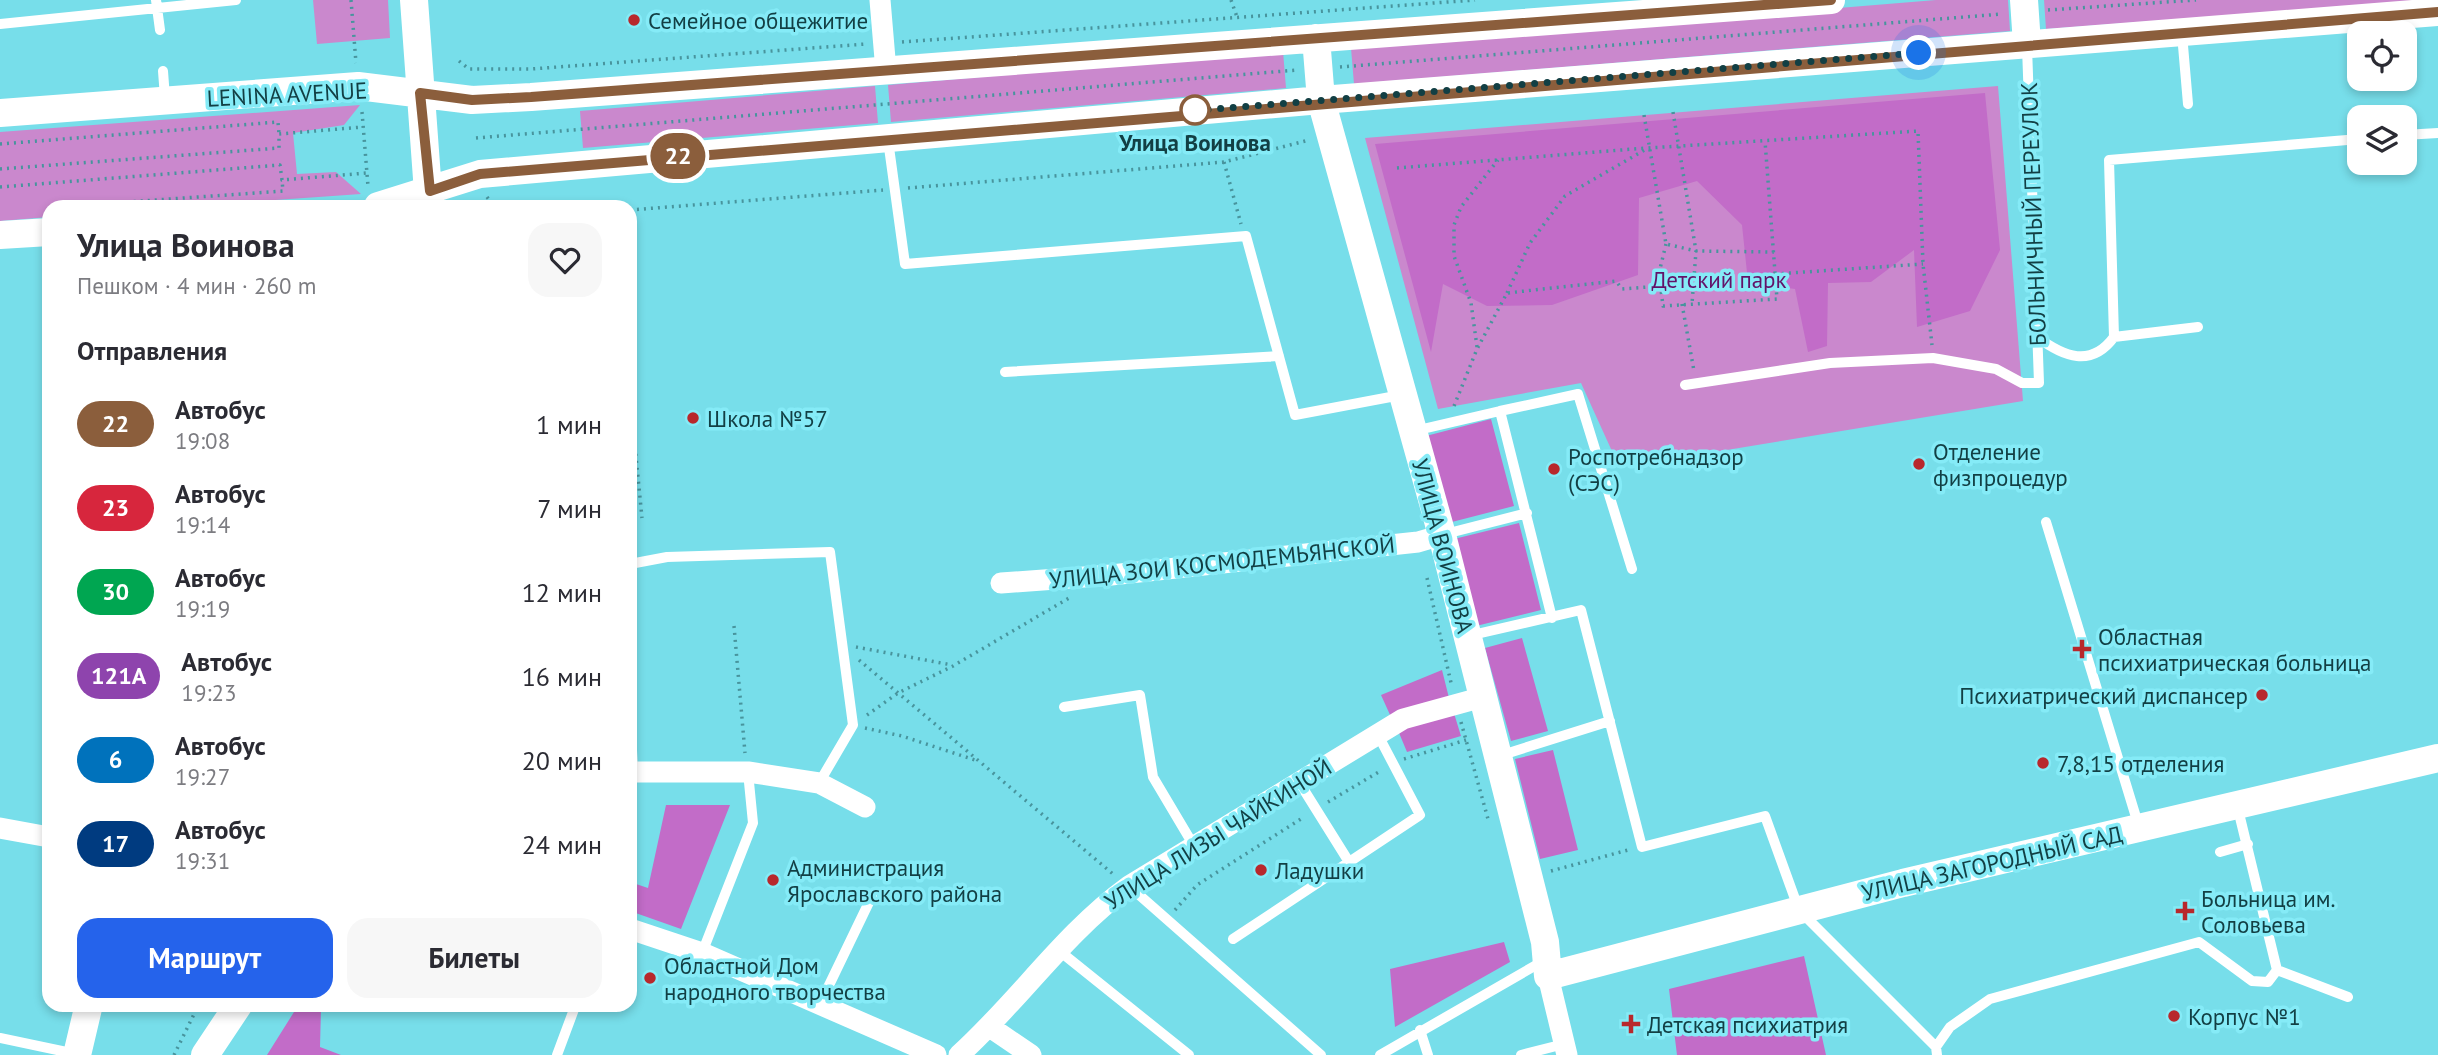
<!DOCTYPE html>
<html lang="ru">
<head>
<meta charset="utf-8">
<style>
	:root { --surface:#fff; --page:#f7f7f7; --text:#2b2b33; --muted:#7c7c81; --accent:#2563eb }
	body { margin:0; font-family:"PT Sans",sans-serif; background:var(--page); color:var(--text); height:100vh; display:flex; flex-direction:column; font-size:26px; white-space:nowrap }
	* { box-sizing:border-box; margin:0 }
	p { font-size:23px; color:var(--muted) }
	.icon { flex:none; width:38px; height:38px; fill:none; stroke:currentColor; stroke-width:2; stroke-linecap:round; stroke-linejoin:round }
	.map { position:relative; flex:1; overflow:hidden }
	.sheet { position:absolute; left:42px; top:200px; width:595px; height:812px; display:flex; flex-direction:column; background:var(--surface); border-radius:21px; box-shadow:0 4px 10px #0003 }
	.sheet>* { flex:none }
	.badge { padding:0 14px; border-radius:23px; font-size:24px; line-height:46px }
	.controls { position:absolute; left:2347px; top:21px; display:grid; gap:14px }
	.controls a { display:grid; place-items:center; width:70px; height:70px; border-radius:14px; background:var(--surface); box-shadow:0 4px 10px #0003; font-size:35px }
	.you { position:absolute; width:35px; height:35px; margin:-18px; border:5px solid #fff; border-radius:50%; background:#1a73e8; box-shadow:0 0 0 10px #1a73e833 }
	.map>.badge { position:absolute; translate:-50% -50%; box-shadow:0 0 0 4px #fff }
	h2 { padding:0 35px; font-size:26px; line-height:63px }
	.round { display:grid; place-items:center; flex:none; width:74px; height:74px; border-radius:21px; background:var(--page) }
	.summary { display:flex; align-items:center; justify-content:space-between; height:119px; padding:0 35px }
	h1 { font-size:33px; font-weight:700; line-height:52px }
	.cta { display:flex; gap:14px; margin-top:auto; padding:14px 35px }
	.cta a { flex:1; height:80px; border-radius:21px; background:var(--accent); color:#fff; font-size:28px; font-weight:700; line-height:80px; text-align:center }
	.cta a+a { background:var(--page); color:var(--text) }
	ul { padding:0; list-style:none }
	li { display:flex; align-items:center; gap:21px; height:84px; padding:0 35px }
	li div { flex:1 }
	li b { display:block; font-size:26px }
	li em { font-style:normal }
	li .badge { min-width:77px; font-weight:700; text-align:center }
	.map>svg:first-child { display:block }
	.green { fill:#ca88cd }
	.forest { fill:#c26cc8 }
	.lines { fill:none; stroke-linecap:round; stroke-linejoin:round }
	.path { stroke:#48949d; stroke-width:3.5; stroke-dasharray:2 5; stroke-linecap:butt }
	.lane { stroke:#fff; stroke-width:10 }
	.street { stroke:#fff; stroke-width:21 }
	.secondary { stroke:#fff; stroke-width:28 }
	.line-casing { stroke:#fff; stroke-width:16 }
	.line { stroke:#8b5e3c; stroke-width:10 }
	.walk { stroke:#123f44; stroke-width:7; stroke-dasharray:0 12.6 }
	.poi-dot { fill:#b8282c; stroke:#85ebf7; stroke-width:2.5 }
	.stop-dot { fill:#fff; stroke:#8b5e3c; stroke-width:3.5 }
	.labels { text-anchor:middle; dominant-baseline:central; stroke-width:7; stroke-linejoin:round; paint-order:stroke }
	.poi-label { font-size:23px; fill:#123f44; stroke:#85ebf7; text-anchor:start }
	.street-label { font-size:23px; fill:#123f44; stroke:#85ebf7 }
	.stop-label { font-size:23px; font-weight:bold; fill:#123f44; stroke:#85ebf7 }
	.park-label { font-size:23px; fill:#631268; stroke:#85ebf7 }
</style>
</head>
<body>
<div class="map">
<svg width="2438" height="1055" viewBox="0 0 2438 1055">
	<rect width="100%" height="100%" fill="#77deea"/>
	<!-- green -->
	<path class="green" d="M313,0H388L390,38L317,44Z
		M1936,0H2008L2010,31L1354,84L1351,48Z
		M2044,0H2438L2046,29Z
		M1283,51L1286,88L891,122L888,85Z
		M875,86L878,123L583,148L580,111Z
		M1998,86L2023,401L1672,459L1616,460L1581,383L1438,409L1365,138Z
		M360,105L344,125L293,133L297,174L336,172L361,194L191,206H49V217L0,221V132Z"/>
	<!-- forest -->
	<path class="forest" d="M1985,93L2000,250L1970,311L1917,327L1914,250L1871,282L1828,283L1827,346L1808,352L1795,289L1748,282L1742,225L1697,181L1639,198L1638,275L1552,305L1487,306L1443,284L1431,352L1375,144Z
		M1491,419L1514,506L1448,523L1426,436Z
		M1519,523L1541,610L1476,626L1454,539Z
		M1522,638L1548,731L1511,741L1485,648Z
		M1442,670L1449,698L1391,717L1381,695Z
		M1453,710L1461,736L1407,752L1397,728Z
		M1553,750L1578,850L1540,859L1515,759Z
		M666,805H730L681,929L630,911V882L648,888Z
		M1504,942L1510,962L1395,1027L1390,969Z
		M1804,956L1826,1055H1677L1669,989Z
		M291,1005H349L346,1010L321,1008L320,1047L341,1055H267L294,1012Z"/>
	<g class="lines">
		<!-- path -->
		<path class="path" d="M351,0L356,63
			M1231,0L1237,17
			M2048,10L2196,0
			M902,42L1475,0
			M459,61L469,69H531L866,44
			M1340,67L2002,14
			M362,112L368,186
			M1673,112L1696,251L1692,304
			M1644,115L1666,244L1696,251L1774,252
			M476,138L1297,70
			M0,144L278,122L279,134
			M1224,162L1241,224
			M1397,168L1646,148
			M0,169L279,148V134L363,127
			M0,187L280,165L282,180L367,173
			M908,188L1224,162L1309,140
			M487,197L494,206
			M71,206L283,191L282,180
			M630,210L883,190
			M1666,244L1659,273L1663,306L1777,299L1765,141
			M1775,274L1923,264
			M1507,293L1530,243L1565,196L1648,148L1918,131L1923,264L1932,345
			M1682,304L1694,371
			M1477,347L1471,303L1454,256V225L1461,207L1498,160
			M1454,406L1477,349L1507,293L1616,281L1622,289L1661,286
			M633,426L642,518
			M1427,578L1452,687
			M734,626L745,753
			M856,647L952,665
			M859,660L1113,874
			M867,715L898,693L953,666L1069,598
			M1461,722L1488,819
			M865,728L902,736L978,761
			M1404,759L1466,740
			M1328,802L1382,770
			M1551,871L1628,850
			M1175,910L1197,885L1304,817
			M48,934H49
			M174,1055L199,1004"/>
		<!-- lane -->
		<path class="lane" d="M156,0L160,30
			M0,24L236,0
			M2182,34L2188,104
			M163,71L165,98
			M2404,135L2438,133
			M888,140L905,264L1246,236L1295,415L1401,395
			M2037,337C2064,357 2091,368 2114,337L2198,327
			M2114,337L2109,160L2359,139
			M1005,372L1279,356
			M1685,385L1830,363L1933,358L1996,369L2022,383H2039L2027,47
			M1500,411L1578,394L1632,569
			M630,412H632
			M1414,431L1500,411L1552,618
			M2046,522L2139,827
			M1445,534L1527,513
			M630,564L667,557L830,552L853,725L819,783
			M1468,636L1581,610L1642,847L1765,816L1799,910L1936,1047
			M630,706L633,772
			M1064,707L1140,695L1153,777L1194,846
			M1499,756L1610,721
			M1299,782L1349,862
			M2237,805L2277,970
			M2220,852L2248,844
			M1129,886L1321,1055
			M1233,939L1420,815L1378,735
			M1057,949L1189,1055
			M702,953L753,823L748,772
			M2277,970L2348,997
			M819,1006L872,896
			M1420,1030L1428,1055
			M0,1038L76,1054
			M557,1055L576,1004
			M1380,1055L1545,960
			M1521,1055L1564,1044
			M1937,1055L1936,1047L1950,1027L1990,999L2199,942L2252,981L2268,982L2277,970"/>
		<!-- street -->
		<path class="street" d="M880,0L886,71
			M1001,583L1111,575L1418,542L1442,535
			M630,772H748L819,783L865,807
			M0,828L49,837
			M630,929L702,953L936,1055
			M1548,976L1567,1055
			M990,1027L1031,1055
			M959,1055C1019,1001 1063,934 1129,886L1403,719L1483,697"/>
		<!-- secondary -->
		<path class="secondary" d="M414,0L429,206
			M2024,0L2027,44
			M1316,38L1321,100L1442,535L1545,942L1548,976L1903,883L2438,758
			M0,113L358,86L472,100L531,97L1831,0
			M378,206L480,174L1321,100L2438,12
			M0,235L49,232
			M77,1055L89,1004
			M205,1055L239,1004"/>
	</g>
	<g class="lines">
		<defs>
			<path id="line" d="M1831,0L531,97L472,100L420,93L430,191L480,174C1132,115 1785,65 2438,12"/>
		</defs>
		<!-- line casing -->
		<use href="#line" class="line-casing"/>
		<!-- line -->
		<use href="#line" class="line"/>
		<!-- walk -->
		<path class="walk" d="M1195,110L1189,111L1919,53"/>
	</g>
	<!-- markers -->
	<g class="poi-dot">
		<circle cx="634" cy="20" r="7"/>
		<circle cx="693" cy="418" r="7"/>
		<circle cx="1919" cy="464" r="7"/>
		<circle cx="1554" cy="469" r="7"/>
		<path d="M2078.5 638.5h7v7h7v7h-7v7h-7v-7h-7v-7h7z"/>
		<circle cx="2262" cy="695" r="7"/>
		<circle cx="2043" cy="763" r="7"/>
		<circle cx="1261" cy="870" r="7"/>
		<circle cx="773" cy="880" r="7"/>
		<path d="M2181.5 900.5h7v7h7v7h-7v7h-7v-7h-7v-7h7z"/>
		<circle cx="650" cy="978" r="7"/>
		<circle cx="2174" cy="1016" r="7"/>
		<path d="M1627.5 1013.5h7v7h7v7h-7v7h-7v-7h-7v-7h7z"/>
	</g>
	<circle class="stop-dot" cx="1195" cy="110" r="14"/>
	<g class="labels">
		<!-- poi labels -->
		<g class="poi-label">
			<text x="648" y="20">Семейное общежитие</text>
			<text x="707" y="418">Школа №57</text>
			<text x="1933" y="451">Отделение<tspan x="1933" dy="26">физпроцедур</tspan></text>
			<text x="1568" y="456">Роспотребнадзор<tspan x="1568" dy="26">(СЭС)</tspan></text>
			<text x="2098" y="636">Областная<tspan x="2098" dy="26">психиатрическая больница</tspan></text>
			<text x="2248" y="695" text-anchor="end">Психиатрический диспансер</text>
			<text x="2057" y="763">7,8,15 отделения</text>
			<text x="787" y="867">Администрация<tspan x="787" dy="26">Ярославского района</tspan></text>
			<text x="1275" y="870">Ладушки</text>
			<text x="2201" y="898">Больница им.<tspan x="2201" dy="26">Соловьева</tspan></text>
			<text x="664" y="965">Областной Дом<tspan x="664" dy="26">народного творчества</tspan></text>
			<text x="2188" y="1016">Корпус №1</text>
			<text x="1647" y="1024">Детская психиатрия</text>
		</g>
		<!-- street labels -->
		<g class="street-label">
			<text transform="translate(287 94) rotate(-3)">LENINA AVENUE</text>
			<text transform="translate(2033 214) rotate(-92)">БОЛЬНИЧНЫЙ ПЕРЕУЛОК</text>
			<text transform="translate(1443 546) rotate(75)">УЛИЦА ВОИНОВА</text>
			<text transform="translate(1222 562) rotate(-6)">УЛИЦА ЗОИ КОСМОДЕМЬЯНСКОЙ</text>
			<text transform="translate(1218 834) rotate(-32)">УЛИЦА ЛИЗЫ ЧАЙКИНОЙ</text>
			<text transform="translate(1992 863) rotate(-13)">УЛИЦА ЗАГОРОДНЫЙ САД</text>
		</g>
		<!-- stop labels -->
		<g class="stop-label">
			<text x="1195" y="142">Улица Воинова</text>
		</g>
		<!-- park labels -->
		<g class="park-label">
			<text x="1719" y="279">Детский парк</text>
		</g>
	</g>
</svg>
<div class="controls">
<a><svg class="icon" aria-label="locate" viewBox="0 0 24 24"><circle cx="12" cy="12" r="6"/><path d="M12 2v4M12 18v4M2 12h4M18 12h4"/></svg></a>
<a><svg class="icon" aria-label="layers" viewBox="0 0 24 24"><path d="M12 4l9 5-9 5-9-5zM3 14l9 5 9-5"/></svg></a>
</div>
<div class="you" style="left:1919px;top:53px"></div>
<b class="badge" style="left:678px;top:156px;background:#8b5e3c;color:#fff">22</b>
<section class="sheet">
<div class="summary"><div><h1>Улица Воинова</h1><p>Пешком · 4 мин · 260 m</p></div><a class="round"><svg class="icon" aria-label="heart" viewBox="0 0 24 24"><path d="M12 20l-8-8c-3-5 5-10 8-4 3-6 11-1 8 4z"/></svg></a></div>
<h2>Отправления</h2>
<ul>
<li><span class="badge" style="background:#8b5e3c;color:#fff">22</span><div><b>Автобус</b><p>19:08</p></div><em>1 мин</em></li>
<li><span class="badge" style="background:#d7263d;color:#fff">23</span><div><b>Автобус</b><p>19:14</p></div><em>7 мин</em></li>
<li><span class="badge" style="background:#00a651;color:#fff">30</span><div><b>Автобус</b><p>19:19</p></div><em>12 мин</em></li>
<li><span class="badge" style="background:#8e44ad;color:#fff">121А</span><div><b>Автобус</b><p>19:23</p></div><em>16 мин</em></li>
<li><span class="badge" style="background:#0072bc;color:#fff">6</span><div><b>Автобус</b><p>19:27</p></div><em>20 мин</em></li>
<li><span class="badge" style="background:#003b80;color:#fff">17</span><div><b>Автобус</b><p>19:31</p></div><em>24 мин</em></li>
</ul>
<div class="cta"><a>Маршрут</a><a>Билеты</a></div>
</section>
</div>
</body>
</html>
